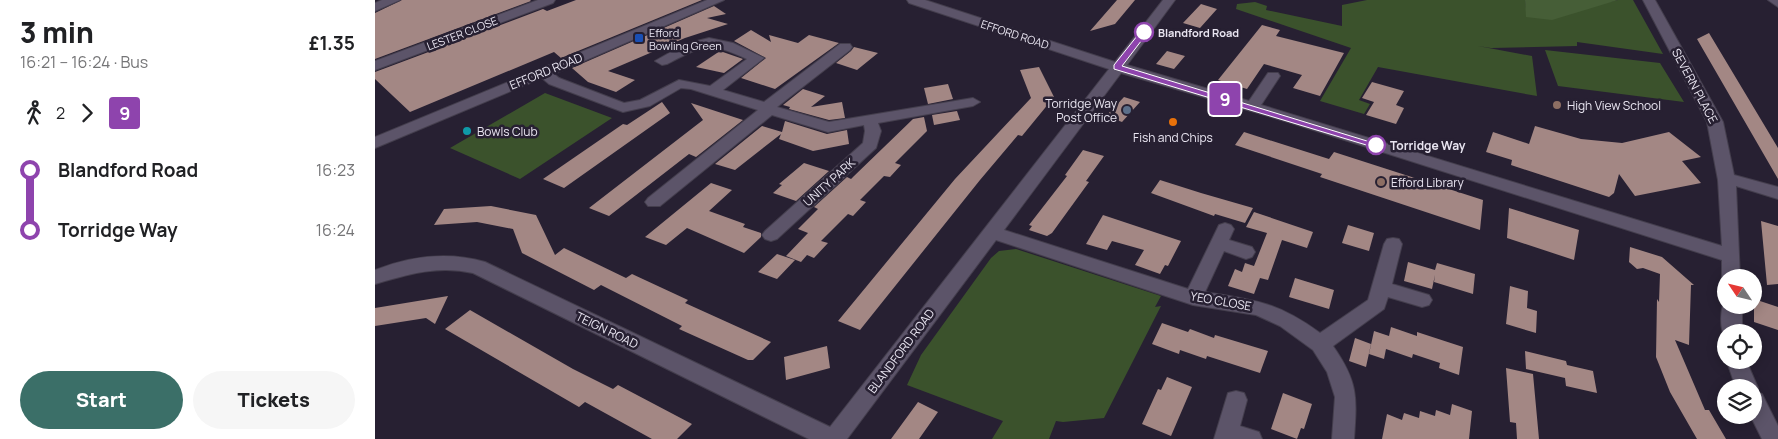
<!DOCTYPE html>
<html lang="en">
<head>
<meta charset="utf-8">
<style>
	:root { --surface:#fff; --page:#f6f6f6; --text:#202124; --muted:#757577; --accent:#3b6f68 }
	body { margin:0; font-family:Manrope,sans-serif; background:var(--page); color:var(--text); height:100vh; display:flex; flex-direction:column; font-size:19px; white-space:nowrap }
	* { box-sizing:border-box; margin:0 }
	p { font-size:16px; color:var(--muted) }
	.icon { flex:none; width:28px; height:28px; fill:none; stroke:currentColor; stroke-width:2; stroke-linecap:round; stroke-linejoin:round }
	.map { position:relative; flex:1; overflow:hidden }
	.side { display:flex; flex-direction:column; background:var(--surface); width:375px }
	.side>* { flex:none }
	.badge { padding:0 10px; border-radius:4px; font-size:18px; line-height:32px }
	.needle { width:32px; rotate:305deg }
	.tools { position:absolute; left:1342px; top:269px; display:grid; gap:10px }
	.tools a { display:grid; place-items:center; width:45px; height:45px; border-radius:50%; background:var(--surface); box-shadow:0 2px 12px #0003; font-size:25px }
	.map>.badge { position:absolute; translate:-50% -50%; box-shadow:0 0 0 2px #fff }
	.legs { display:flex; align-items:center; gap:8px; height:55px; padding:0 20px; font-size:16px }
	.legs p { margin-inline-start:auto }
	.summary { display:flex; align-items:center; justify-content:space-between; height:85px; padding:0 20px }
	h1 { font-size:28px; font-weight:800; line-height:38px }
	.cta { display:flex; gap:10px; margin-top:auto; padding:10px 20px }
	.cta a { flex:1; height:58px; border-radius:30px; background:var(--accent); color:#fff; font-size:20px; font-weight:800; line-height:58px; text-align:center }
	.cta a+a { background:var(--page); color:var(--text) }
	ul { padding:0 20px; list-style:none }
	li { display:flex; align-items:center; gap:18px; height:60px; font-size:19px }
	li i { display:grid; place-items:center; width:8px; height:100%; margin:0 6px; background:currentColor }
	li i::after { content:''; width:12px; height:12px; margin:-6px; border:4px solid; border-radius:50%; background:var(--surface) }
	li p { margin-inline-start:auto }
	li:first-child i { background:linear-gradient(#0000 50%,currentColor 0) }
	li:last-child i { background:linear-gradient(currentColor 50%,#0000 0) }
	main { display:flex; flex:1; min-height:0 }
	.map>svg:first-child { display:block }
	.green { fill:#3b522c }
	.forest { fill:#465e37 }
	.building { fill:#a38784 }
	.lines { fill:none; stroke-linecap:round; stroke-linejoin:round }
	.minor-casing { stroke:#443e4d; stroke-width:2 }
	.minor { fill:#5c5469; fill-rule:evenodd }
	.line-1 { fill:#8e44ad; stroke:#fff }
	.stop-1-dot { fill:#fff; stroke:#8e44ad; stroke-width:2.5 }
	.transit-dot { fill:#1a4fb4; stroke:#272032; stroke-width:2 }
	.education-dot { fill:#8d6e63; stroke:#272032; stroke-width:2 }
	.service-dot { fill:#5c6f8a; stroke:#272032; stroke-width:2 }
	.food-dot { fill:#e8710a; stroke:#272032; stroke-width:2 }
	.culture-dot { fill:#0f9aa8; stroke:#272032; stroke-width:2 }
	.labels { text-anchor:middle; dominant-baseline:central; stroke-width:5; stroke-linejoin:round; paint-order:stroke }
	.far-poi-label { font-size:11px; fill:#e9e5f1; stroke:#272032; text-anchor:start }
	.far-stop-label { font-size:11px; font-weight:bold; fill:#e9e5f1; stroke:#272032; text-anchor:start }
	.far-street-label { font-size:11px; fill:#e9e5f1; stroke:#272032 }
	.street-label { font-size:12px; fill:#e9e5f1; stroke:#272032 }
	.poi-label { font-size:12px; fill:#e9e5f1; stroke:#272032; text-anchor:start }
	.stop-label { font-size:12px; font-weight:bold; fill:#e9e5f1; stroke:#272032; text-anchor:start }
</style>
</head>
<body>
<main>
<section class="side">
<div class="summary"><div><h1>3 min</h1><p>16:21 – 16:24 · Bus</p></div><b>£1.35</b></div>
<div class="legs"><svg class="icon" aria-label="walk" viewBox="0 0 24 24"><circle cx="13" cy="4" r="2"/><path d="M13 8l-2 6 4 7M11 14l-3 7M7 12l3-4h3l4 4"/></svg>2<svg class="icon" aria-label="forward" viewBox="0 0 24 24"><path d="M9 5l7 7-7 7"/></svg><b class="badge" style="background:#8e44ad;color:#fff">9</b></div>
<ul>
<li><i style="color:#8e44ad"></i><b>Blandford Road</b><p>16:23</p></li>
<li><i style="color:#8e44ad"></i><b>Torridge Way</b><p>16:24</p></li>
</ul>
<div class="cta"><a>Start</a><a>Tickets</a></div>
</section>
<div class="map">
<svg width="1403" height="439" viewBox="0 0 1403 439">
	<rect width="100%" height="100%" fill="#272032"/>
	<!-- green -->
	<path class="green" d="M992,0H1150L1152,17L1210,8L1243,0H1258L1288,54L1202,42V46L1116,48L1103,46L1157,56L1162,96L1003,67L984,100L995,104L989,114L945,101L976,48L861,9L862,4L880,2L892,6L891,10L967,26V5Z
		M1170,50L1285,63L1309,102L1183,86Z
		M170,93L237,118L145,179L75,148Z
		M641,249L786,296L780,307L786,306L729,418L688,422L681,421L674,439H617L628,421L532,385L546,355L616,258L624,251Z"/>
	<!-- forest -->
	<path class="forest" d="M1150,0H1243L1177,20L1151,17Z"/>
	<!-- building -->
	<path class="building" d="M27,0H155L156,1L0,59V13Z
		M201,0H327L186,58L179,52L35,112L0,79V72L168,9L172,11Z
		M742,0H760L740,24L715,31Z
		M826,4L842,9L825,28L808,23Z
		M339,6L351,14L332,18L353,24L310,38L233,71L260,80L241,92L213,82L197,68Z
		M887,25L905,30L901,36L969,53L945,96L918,88L927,75L889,64L872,89L843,80Z
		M376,30L396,42L394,35L423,43L434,35L464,43L400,89L366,78L391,58L359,41Z
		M1334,33L1403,148V179L1322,39Z
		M479,47L503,53L482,70L461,63L476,51Z
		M345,51L368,59L349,73L321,67Z
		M792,51L810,56L799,69L781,64Z
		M664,67L679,97L647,136L643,135L605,180L485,330L463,321L580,179L656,98L645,70Z
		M997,82L1029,91L1021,105L1029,108L1021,124L991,115L999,102L987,98Z
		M573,84L578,99L553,104L549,88Z
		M428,89L450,96L436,107L467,102L470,118L454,120L414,109L415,107L408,105Z
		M749,97L765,102L747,122L731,116Z
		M287,102L295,113L189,188L168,179L248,124L252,125Z
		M316,103L368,120L321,157L314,154L234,216L214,208L328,120Z
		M582,111L585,120L559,125L557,115Z
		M549,117L552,131L520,163L526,165L515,177L509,176L485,200L491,202L478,216L473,214L446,241L453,243L439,258L432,255L426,262L411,256L433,233L423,229L443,209L439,207L472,177L476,179L479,176L538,119Z
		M410,121L452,134L472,130L474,144L438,151L404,139L406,134L360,170L340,164L387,126L407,132Z
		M1160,126L1206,139L1247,143L1294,132L1326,157L1307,161L1326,183L1260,196L1244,174L1239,193L1234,197L1136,165L1137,160L1111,152L1118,132L1154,144Z
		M869,132L954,159L959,152L1108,200L1105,230L945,177L947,174L860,145Z
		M708,150L729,156L711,181L714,182L677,233L672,236L654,230L657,226L654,225L692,176L690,175Z
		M429,163L454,171L421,201L398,193L407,185L404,184Z
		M785,180L826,193L878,208L870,223L840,214L839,216L776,193Z
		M336,183L357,190L334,211L370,224L368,227L386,233V237L369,253L312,228L291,245L270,237Z
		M116,206L161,215L180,255L189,248L251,278L257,274L313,300L310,303L396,342L378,360H373L304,329L307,326L226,285L219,290L147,253L138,229L102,222L59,225L69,209Z
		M1134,208L1204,230L1199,260L1132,238Z
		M879,212L938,232L932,248L907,240L893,280L885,278L879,294L853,286L860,269L867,272L870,263L879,266L892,233L871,227Z
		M728,215L806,241L793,266L790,265L785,274L760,265L769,250L737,241L732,250L711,244Z
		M1386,221L1403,226V284L1392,285Z
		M973,225L999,233L994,251L967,243Z
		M1255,247L1287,257L1319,285H1316L1314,345L1300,340L1330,410H1334L1351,439H1322L1295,392L1281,357L1282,299L1284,302L1285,274L1268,268L1262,269L1254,262Z
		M402,254L420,260L402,279L383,272Z
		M1033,262L1060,270L1062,263L1100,274L1098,294L1059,282L1060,275L1057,289L1029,281Z
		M920,278L959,290L954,309L914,297Z
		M1135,286L1153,291L1152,308L1162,311L1161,333L1131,324Z
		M73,296L60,324L51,318L0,326V308Z
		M1379,299L1403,307V330L1379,322Z
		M95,310L198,369L238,389L243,385L317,424L302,439H277L210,402L204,407L70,329Z
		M787,323L813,332L815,329L839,338L840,335L893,351L885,373L832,356L831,359L805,350L804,354L777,344Z
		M1016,327L1042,336V332L1088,347L1084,375L1064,368L1065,363L1038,354L1037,358L1011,349L1009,359L994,354L999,331L1014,336Z
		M980,338L996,344L991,367L974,361Z
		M452,346L455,368L411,380L409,357Z
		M1150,351L1191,361L1192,365L1218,371L1222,393L1191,386L1190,378L1151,369Z
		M1131,368L1158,374L1164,439H1142L1141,423L1135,422Z
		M792,377L817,387L796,436L767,424L783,389L786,390Z
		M908,393L937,404L929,429L926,428L922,439L896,429Z
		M543,402L563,412L544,439H516Z
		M1077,404L1097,411L1094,439H1007L1012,414L1027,420L1029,413L1044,418L1045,411L1060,416L1061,410L1075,415Z"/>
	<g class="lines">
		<defs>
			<path id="minor" d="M7,0H25L0,11V3Z
				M163,0H180L178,3L0,70V61Z
				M332,0H349L179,74L184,78L249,103L265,100L304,80L335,86L372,59C333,41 329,45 292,64L287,65L280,61L310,44L334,38L358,43L389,58L348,90L389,102L465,44H475L477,47L475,50L402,107L454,122L598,98L605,102L598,106L503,123L506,131L501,148L402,239L396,241L390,239L387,235L390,231L488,143L490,131L489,125L453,132L397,115L285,206H273L270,202L273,198L383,110L316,89L306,88L275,106L248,112L174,84L167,78L0,148V137Z
				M532,0H550L740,62L788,0H800L752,65L874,101L893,73H903L905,76L886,105L1347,246L1343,180L1332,122L1268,0H1280L1348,122L1359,175L1403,187V199L1361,186L1365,278H1351V284L1347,278V260L913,122L746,73L629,230L813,289L844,225L850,223L856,225L859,229L854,240L877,247L880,252L877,257L871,259L849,251L830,292C881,300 902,302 945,333L993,300L1009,244L1012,239L1018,238L1024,239L1027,244L1017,284L1054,295L1057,300L1054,305L1047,307L1013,297L1009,309L958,346C983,382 982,396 979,439H957L960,397L952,372L938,350L905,326L881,315L818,305L621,240L472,439H434L98,273C63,265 34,274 0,284V270C36,256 72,251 110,262L455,427L734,69L534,3Z
				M1393,0H1403V7Z
				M1351,299V305H1367V332H1351V338C1344,330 1345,307 1351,299Z
				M1351,359L1371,360L1383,388L1381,392L1387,394L1403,426V439H1387L1375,415H1379V388H1361Z
				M861,391L869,393L872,400L865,426L884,432L887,439H839L853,393Z"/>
		</defs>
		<!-- minor casing -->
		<use href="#minor" class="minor-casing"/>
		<!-- minor -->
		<use href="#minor" class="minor"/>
	</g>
	<!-- line-1 -->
	<path class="line-1" d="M766,31L773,32L747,66L1005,145L998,147L739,69V65Z"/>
	<!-- markers -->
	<g class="stop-1-dot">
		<circle cx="769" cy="32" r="9"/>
		<circle cx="1001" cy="145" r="9"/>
	</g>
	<rect class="transit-dot" x="259" y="33" width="10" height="10" rx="2.5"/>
	<g class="education-dot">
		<circle cx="1182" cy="105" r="5"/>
		<circle cx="1006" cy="182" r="5"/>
	</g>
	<circle class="service-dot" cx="752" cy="110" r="5"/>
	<circle class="food-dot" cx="798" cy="122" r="5"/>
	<circle class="culture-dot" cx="92" cy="131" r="5"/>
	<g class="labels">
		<!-- far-poi labels -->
		<g class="far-poi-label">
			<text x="274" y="32">Efford<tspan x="274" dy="13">Bowling Green</tspan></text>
		</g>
		<!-- far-stop labels -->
		<g class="far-stop-label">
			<text x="783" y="32">Blandford Road</text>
		</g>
		<!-- far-street labels -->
		<g class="far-street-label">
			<text transform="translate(87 33) rotate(-21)">LESTER CLOSE</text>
			<text transform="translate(640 34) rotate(18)">EFFORD ROAD</text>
		</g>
		<!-- street labels -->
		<g class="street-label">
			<text transform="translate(171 71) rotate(-22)">EFFORD ROAD</text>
			<text transform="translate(1320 86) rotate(62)">SEVERN PLACE</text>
			<text transform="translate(454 182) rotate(-42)">UNITY PARK</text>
			<text transform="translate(846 301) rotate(10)">YEO CLOSE</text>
			<text transform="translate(232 330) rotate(26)">TEIGN ROAD</text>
			<text transform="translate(526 351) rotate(-53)">BLANDFORD ROAD</text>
		</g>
		<!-- poi labels -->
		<g class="poi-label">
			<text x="742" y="103" text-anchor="end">Torridge Way<tspan x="742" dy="14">Post Office</tspan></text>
			<text x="1192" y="105">High View School</text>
			<text x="102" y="131">Bowls Club</text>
			<text x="798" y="137" text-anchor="middle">Fish and Chips</text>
			<text x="1016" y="182">Efford Library</text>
		</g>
		<!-- stop labels -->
		<g class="stop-label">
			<text x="1015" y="145">Torridge Way</text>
		</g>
	</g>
</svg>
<div class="tools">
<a><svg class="needle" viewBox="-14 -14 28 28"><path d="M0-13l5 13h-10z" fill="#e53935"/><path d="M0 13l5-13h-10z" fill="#757577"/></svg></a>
<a><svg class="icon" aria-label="locate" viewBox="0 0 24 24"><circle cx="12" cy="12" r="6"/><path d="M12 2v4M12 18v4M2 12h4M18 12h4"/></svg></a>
<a><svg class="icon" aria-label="layers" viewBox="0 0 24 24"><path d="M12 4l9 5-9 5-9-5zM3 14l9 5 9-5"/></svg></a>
</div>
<b class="badge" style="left:850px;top:99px;background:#8e44ad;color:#fff">9</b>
</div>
</main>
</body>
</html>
